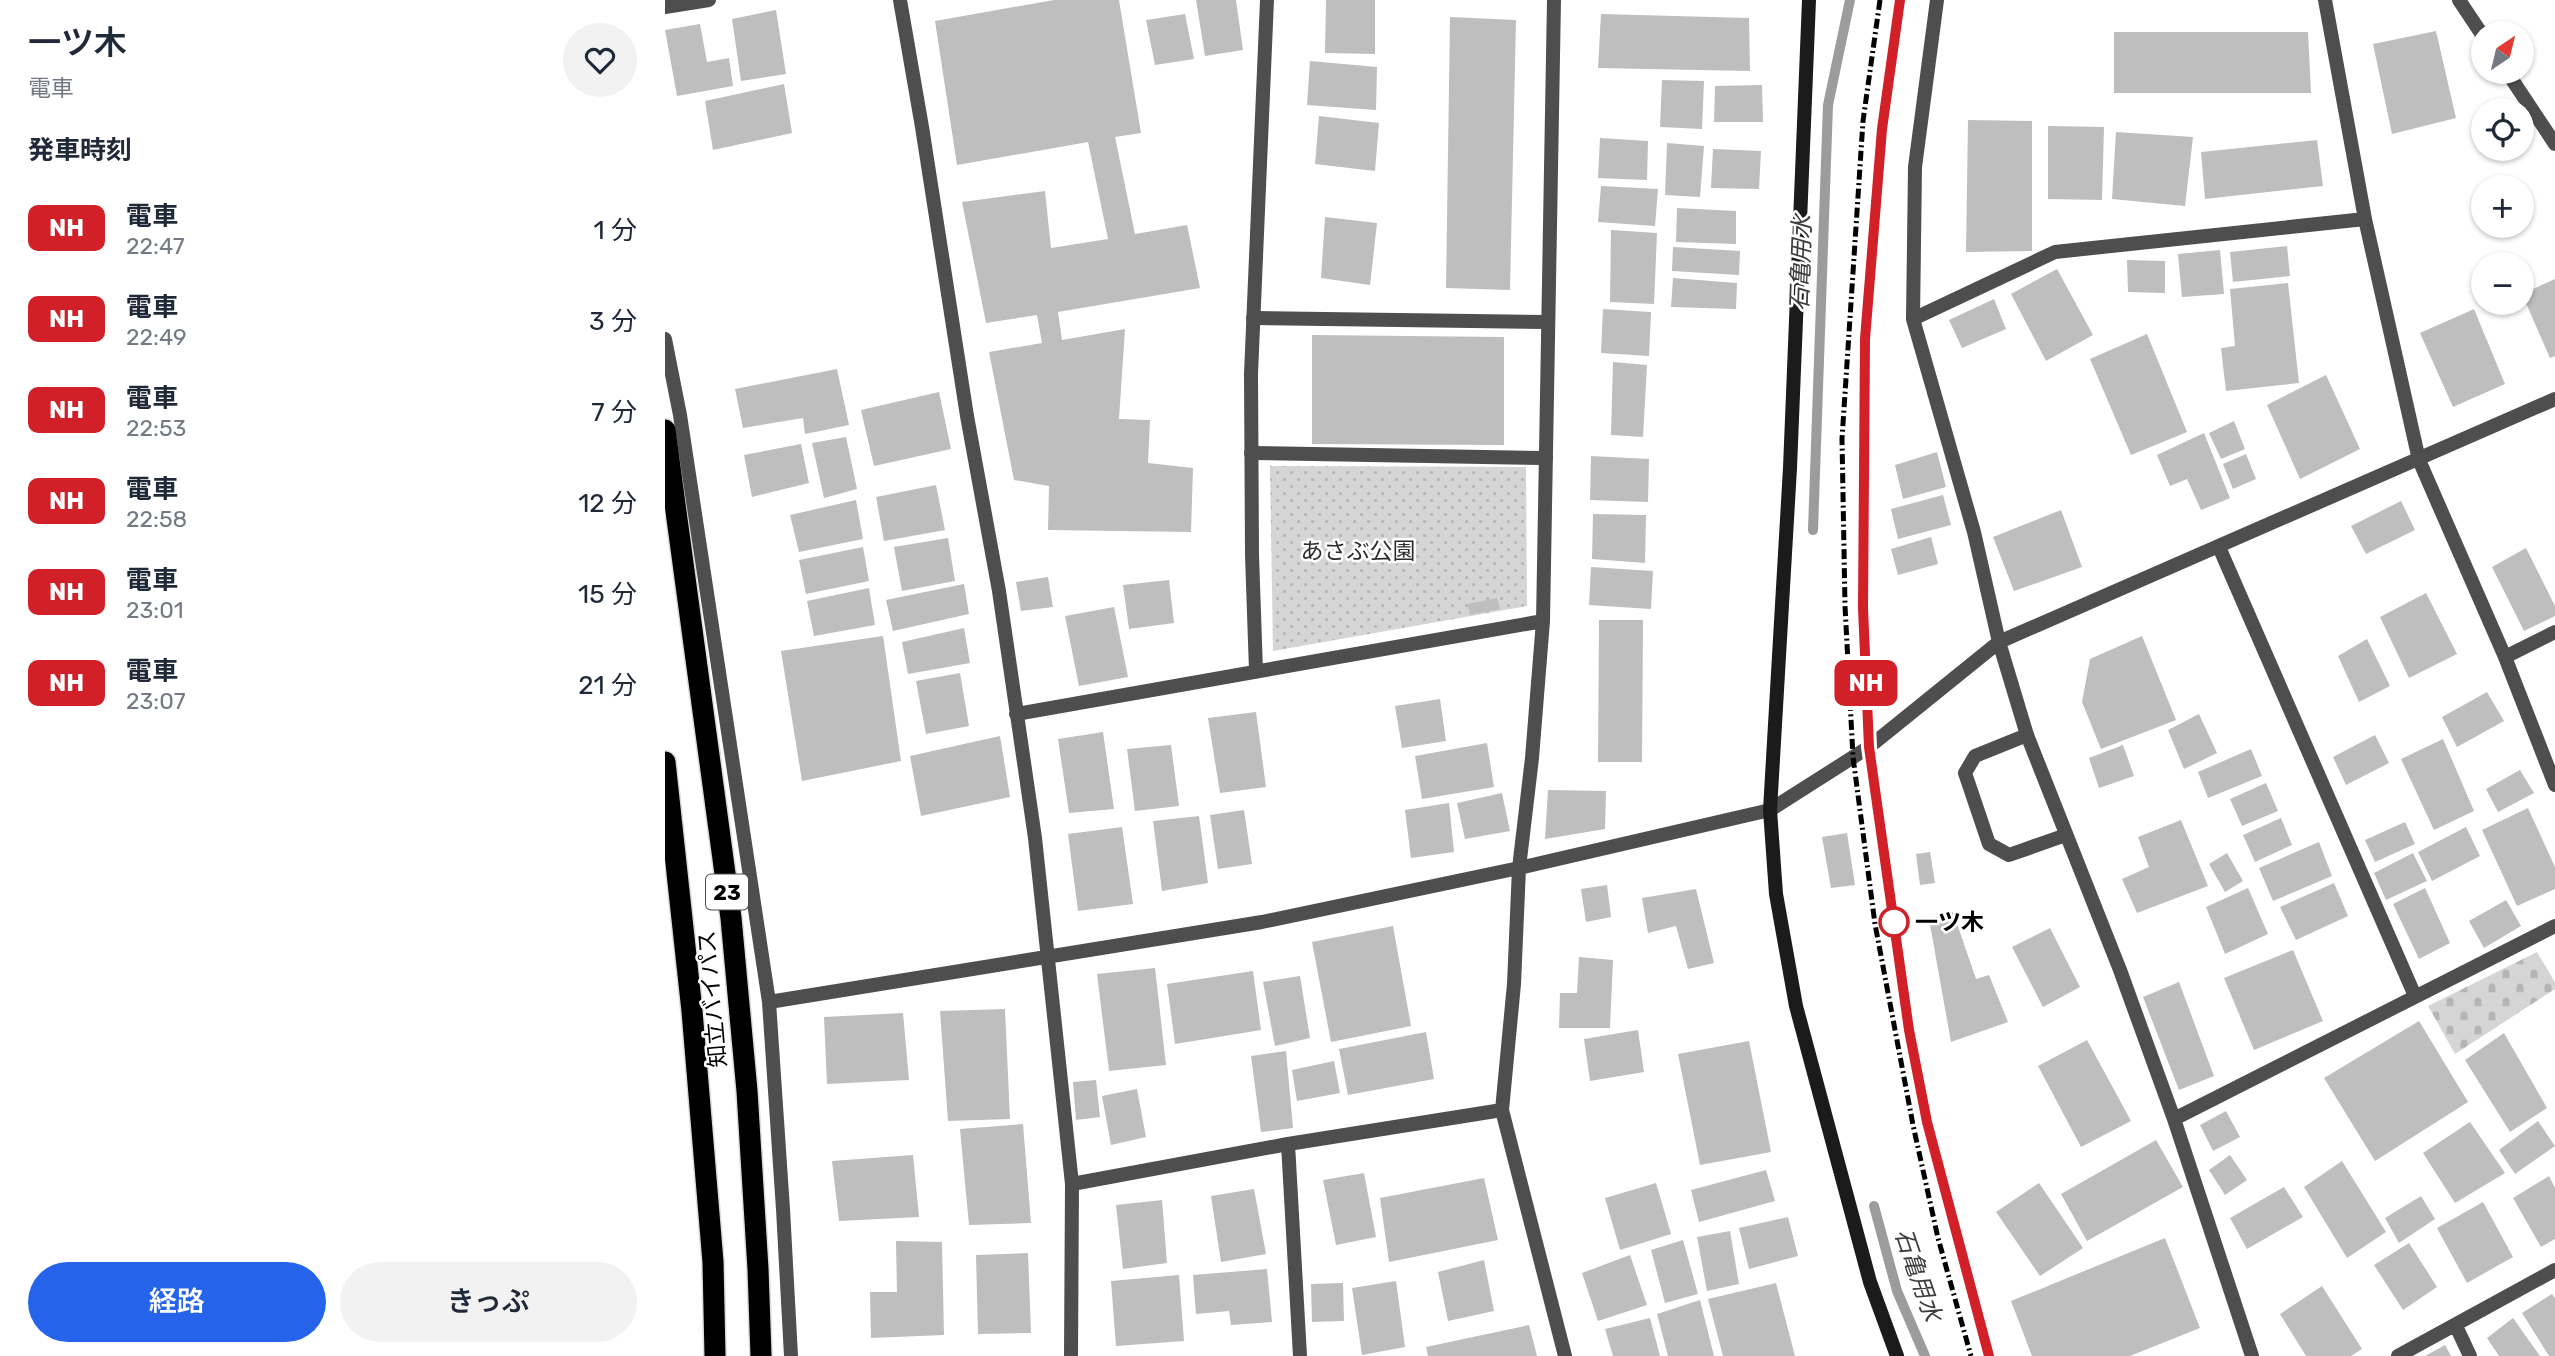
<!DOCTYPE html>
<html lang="ja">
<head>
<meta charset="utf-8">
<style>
	:root { --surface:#fff; --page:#f2f2f3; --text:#1f2937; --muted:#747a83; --accent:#2563eb }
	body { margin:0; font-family:Rubik,"Noto Sans JP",sans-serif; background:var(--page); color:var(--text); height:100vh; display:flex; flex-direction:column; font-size:26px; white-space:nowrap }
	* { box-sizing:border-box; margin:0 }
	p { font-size:23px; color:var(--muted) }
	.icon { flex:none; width:38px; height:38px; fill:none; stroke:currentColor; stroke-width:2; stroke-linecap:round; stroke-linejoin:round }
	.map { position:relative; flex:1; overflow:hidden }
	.drawer { display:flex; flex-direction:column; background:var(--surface); width:665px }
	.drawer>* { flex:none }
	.badge { padding:0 14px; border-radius:10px; font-size:24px; line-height:46px }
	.needle { width:46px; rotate:35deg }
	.fabs { position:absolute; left:1806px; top:21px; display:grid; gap:14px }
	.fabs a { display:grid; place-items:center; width:63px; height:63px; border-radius:50%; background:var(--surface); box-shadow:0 2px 5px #0004; font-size:35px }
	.map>.badge { position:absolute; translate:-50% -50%; box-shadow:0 0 0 4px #fff }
	h2 { padding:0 28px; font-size:26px; line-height:63px }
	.round { display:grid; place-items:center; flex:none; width:74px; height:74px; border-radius:37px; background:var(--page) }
	.overview { display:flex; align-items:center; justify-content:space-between; height:119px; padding:0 28px }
	h1 { font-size:33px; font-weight:600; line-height:52px }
	.action { display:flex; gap:14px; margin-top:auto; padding:14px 28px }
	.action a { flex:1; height:80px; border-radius:42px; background:var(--accent); color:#fff; font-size:28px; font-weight:600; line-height:80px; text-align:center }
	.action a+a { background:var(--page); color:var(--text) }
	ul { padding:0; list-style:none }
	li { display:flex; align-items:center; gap:21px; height:91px; padding:0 28px }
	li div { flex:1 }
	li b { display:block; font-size:26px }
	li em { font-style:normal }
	li .badge { min-width:77px; font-weight:700; text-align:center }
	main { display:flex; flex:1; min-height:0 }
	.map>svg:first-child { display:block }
	.green { fill:url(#green-dots) }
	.cemetery { fill:url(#cemetery-stones) }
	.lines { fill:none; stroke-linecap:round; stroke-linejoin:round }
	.stream { stroke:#9c9c9c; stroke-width:10 }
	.building { fill:#bebebe }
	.highway-casing { stroke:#dbdbdb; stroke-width:24 }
	.lane { stroke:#4e4e4e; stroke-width:14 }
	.street { stroke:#4e4e4e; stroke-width:14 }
	.secondary { stroke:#1b1b1b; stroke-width:14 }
	.highway { stroke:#000; stroke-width:21 }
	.rail { stroke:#000; stroke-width:5; stroke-dasharray:10 3.5 2 3.5; stroke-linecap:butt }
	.line-casing { stroke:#fff; stroke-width:16 }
	.line { stroke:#d12027; stroke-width:10 }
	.stop-dot { fill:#fff; stroke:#d12027; stroke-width:3.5 }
	.labels { text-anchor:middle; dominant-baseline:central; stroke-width:5; stroke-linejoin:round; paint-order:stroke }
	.shield { fill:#fff; stroke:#4c4c4c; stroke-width:2 }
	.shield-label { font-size:21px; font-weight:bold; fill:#000 }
	.park-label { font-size:23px; fill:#2c2c2c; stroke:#fff }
	.stop-label { font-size:23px; font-weight:bold; fill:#000; stroke:#fff; text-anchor:start }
	.street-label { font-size:23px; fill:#000; stroke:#fff }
	.water-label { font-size:24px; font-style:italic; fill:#3d3d3d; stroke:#fff }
</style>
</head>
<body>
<main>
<section class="drawer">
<div class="overview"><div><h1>一ツ木</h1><p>電車</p></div><a class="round"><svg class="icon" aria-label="heart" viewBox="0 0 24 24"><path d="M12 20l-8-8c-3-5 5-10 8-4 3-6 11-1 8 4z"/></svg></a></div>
<h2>発車時刻</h2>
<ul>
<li><span class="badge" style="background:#d12027;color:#fff">NH</span><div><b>電車</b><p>22:47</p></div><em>1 分</em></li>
<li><span class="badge" style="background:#d12027;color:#fff">NH</span><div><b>電車</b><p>22:49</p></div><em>3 分</em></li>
<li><span class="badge" style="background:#d12027;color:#fff">NH</span><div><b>電車</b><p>22:53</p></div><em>7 分</em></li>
<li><span class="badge" style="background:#d12027;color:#fff">NH</span><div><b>電車</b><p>22:58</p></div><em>12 分</em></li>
<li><span class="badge" style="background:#d12027;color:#fff">NH</span><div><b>電車</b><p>23:01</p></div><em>15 分</em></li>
<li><span class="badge" style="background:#d12027;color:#fff">NH</span><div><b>電車</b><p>23:07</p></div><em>21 分</em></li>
</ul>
<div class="action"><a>経路</a><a>きっぷ</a></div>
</section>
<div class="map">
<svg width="1890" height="1356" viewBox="0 0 1890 1356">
	<defs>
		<pattern id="green-dots" width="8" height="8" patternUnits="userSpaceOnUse" patternTransform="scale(1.75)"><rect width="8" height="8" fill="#d5d5d5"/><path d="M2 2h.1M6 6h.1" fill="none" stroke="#b5b5b5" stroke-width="1.8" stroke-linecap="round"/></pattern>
		<pattern id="cemetery-stones" width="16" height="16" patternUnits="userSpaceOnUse" patternTransform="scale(1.75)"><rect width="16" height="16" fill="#d5d5d5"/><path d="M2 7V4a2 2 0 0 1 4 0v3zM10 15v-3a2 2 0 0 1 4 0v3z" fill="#b5b5b5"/></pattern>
	</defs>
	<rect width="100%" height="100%" fill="#fff"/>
	<!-- green -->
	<path class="green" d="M605,466L861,467L862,606L608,651Z"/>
	<!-- cemetery -->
	<path class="cemetery" d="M1872,952L1890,982V989L1790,1054L1763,1006Z"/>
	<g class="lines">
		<!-- stream -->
		<path class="stream" d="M1148,530L1163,105L1185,0
			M1209,1206L1232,1291L1260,1356"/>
	</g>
	<!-- building -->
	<path class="building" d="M389,0H454L476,133L450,137L470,234L522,225L535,288L393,312L397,340L460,329L454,419L485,420L483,463L528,468L526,532L383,530L384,486L349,480L324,352L377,343L372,315L321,323L297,202L380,191L386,248L443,239L423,142L292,165L270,21Z
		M531,0H571L578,50L540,56Z
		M661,0H710V54L660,53Z
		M111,10L121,74L76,81L67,19Z
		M520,14L529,59L490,65L481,20Z
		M936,14L1084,18L1085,71L933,68Z
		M785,17L851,20L845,290L781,288Z
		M35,24L42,62L64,58L68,86L12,96L0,30Z
		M1771,31L1791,118L1727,134L1708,44Z
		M1449,32H1643L1646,93H1449Z
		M645,61L712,67L711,110L642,105Z
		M997,80L1039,81L1037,129L995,127Z
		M119,84L127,133L48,150L40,101Z
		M1097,85L1098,122H1049L1050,86Z
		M654,116L714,123L710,171L650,164Z
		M1303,120L1367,121V251L1301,252Z
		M1383,126L1439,127L1437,200L1383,199Z
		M1451,132L1528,137L1520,206L1447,199Z
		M935,138L983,141L982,180L933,178Z
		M1652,140L1658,186L1540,199L1536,152Z
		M1002,143L1039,146L1035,197L1000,195Z
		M1048,149L1096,151L1094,189L1046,188Z
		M936,186L993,189L990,226L933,222Z
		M1012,208L1071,211V244L1011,242Z
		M660,217L712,223L705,285L656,278Z
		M946,230L992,233L989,304L945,302Z
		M1622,246L1625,276L1568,282L1565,252Z
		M1008,247L1075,251L1074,275L1007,271Z
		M1555,250L1559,294L1517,297L1513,254Z
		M1462,260L1500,261V293L1463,292Z
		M1392,269L1428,335L1381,361L1346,294Z
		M1008,278L1072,283L1071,309L1006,307Z
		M1890,279V356L1885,358L1857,294Z
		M1623,283L1634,383L1561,391L1556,348L1570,346L1565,289Z
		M1329,299L1341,329L1297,348L1284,320Z
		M938,309L986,312L984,356L936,353Z
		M1809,309L1840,384L1788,407L1755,333Z
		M1482,334L1522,432L1466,455L1425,359Z
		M647,335L839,337V445L647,444Z
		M948,362L982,365L978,437L946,435Z
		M172,369L184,425L140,434L138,418L78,428L70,389Z
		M1661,375L1695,449L1635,479L1602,405Z
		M274,392L286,449L209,466L196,410Z
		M1569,421L1580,449L1556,459L1544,433Z
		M1539,433L1565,498L1536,510L1522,479L1505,486L1492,455Z
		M181,437L192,489L159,498L147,443Z
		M136,444L144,483L87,497L79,455Z
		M1272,452L1281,487L1238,499L1230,465Z
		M1581,454L1591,479L1568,489L1558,464Z
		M926,456L984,459L983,502L925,500Z
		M271,485L280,530L219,541L211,497Z
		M1278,495L1286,525L1233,539L1226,509Z
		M191,500L198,539L134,552L125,515Z
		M1736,501L1750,530L1701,554L1686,526Z
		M1396,510L1417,567L1349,591L1328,537Z
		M928,514L981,515L980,563L927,559Z
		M1266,537L1273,564L1233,575L1226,549Z
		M283,538L290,581L237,591L229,547Z
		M198,547L204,581L141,594L134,560Z
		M1861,548L1890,606V616L1859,631L1827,567Z
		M926,567L988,571L986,609L924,605Z
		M383,577L388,607L356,611L351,582Z
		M504,580L509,623L464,629L458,585Z
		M299,584L304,614L228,631L221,600Z
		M204,588L210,625L149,636L142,601Z
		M1761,593L1792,654L1744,678L1715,617Z
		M832,598L835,609L805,615L803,604Z
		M449,607L463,677L414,686L400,616Z
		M934,620H978L977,762H933Z
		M299,628L305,663L243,674L237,642Z
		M218,636L236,761L137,781L116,651Z
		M1477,636L1511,720L1436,749L1417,702L1425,659Z
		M1702,639L1725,686L1694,702L1673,656Z
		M295,673L304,726L261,734L251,681Z
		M1822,692L1839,721L1792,747L1777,717Z
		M775,699L781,741L737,748L730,706Z
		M591,712L601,787L555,793L543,718Z
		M1534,714L1552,753L1519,769L1503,730Z
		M438,732L449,809L404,813L393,739Z
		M1710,735L1724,763L1681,785L1668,757Z
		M335,736L345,797L256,816L245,756Z
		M1778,739L1809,811L1769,830L1736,759Z
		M822,743L829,787L757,799L750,756Z
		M506,745L514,806L470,811L462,749Z
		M1458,745L1469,776L1434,788L1424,758Z
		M1586,749L1597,776L1543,798L1533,772Z
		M1855,770L1869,793L1833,812L1821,789Z
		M1601,783L1613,811L1577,826L1565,799Z
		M883,790L941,791L940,829L880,839Z
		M837,793L845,831L800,839L792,803Z
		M784,803L789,852L746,858L740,810Z
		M1863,808L1890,867V889L1852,906L1817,830Z
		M579,810L587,864L553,869L545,815Z
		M534,816L543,883L497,891L488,821Z
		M1616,818L1627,845L1590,862L1578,835Z
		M1516,820L1543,886L1472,913L1457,879L1484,867L1473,837Z
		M1740,822L1750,844L1710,862L1700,840Z
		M457,827L468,904L413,911L403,834Z
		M1801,827L1815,856L1767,881L1753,852Z
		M1182,833L1190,885L1166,888L1157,837Z
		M1654,842L1667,876L1608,901L1594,868Z
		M1265,852L1270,883L1255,885L1251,854Z
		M1562,853L1578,881L1560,892L1544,864Z
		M1748,853L1762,881L1721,900L1709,873Z
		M1669,883L1683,916L1631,940L1615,907Z
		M942,885L946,917L921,922L916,889Z
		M1583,888L1603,934L1560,954L1541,907Z
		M1760,888L1785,943L1754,959L1728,904Z
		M1031,889L1049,963L1023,969L1011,926L983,933L977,898Z
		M1841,900L1856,926L1819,948L1804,921Z
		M1288,912L1311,979L1324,975L1343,1022L1286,1042L1264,919Z
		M728,926L746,1026L666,1042L647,942Z
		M1385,928L1415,987L1378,1007L1347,947Z
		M1628,950L1658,1021L1589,1050L1559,978Z
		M914,957L948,960L945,1028H894L895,993H912Z
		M490,968L501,1065L444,1071L432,974Z
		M588,971L596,1030L510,1044L502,984Z
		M635,976L645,1038L610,1046L598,982Z
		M1514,982L1549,1076L1514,1090L1478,997Z
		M340,1009L345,1119L283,1121L275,1011Z
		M238,1013L244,1080L162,1084L159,1017Z
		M1754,1021L1803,1102L1710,1161L1659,1078Z
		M973,1030L979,1072L925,1081L919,1039Z
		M761,1032L769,1079L683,1095L674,1049Z
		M1839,1033L1882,1108L1845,1132L1800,1060Z
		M1422,1040L1466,1121L1416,1147L1373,1066Z
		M1084,1041L1106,1152L1035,1165L1013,1054Z
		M621,1051L628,1128L596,1132L586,1056Z
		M669,1061L675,1093L632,1101L627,1070Z
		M431,1080L435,1117L411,1120L408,1082Z
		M472,1089L481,1137L446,1145L437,1096Z
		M1561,1111L1575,1137L1548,1151L1535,1125Z
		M1873,1121L1890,1146L1850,1174L1834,1150Z
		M1805,1122L1840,1173L1790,1203L1758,1153Z
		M358,1124L366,1223L304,1225L295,1129Z
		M1491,1140L1518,1187L1422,1241L1396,1194Z
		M248,1155L254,1217L174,1221L167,1161Z
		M1565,1155L1582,1180L1560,1195L1544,1170Z
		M1677,1161L1721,1232L1682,1258L1639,1187Z
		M1101,1170L1110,1201L1034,1222L1026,1190Z
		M699,1173L711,1237L671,1245L658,1180Z
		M1884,1176L1890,1188V1239L1876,1247L1848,1198Z
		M819,1178L833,1240L724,1262L715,1198Z
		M991,1183L1006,1234L955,1250L940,1198Z
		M1374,1183L1418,1248L1375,1276L1331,1212Z
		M1619,1187L1638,1217L1582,1249L1565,1218Z
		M589,1189L601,1254L556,1262L546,1196Z
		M1756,1196L1770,1219L1734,1243L1720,1218Z
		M497,1200L502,1263L458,1269L451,1205Z
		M1818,1202L1848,1257L1802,1283L1772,1228Z
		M1123,1217L1133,1256L1084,1269L1074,1228Z
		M1065,1231L1074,1284L1042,1291L1032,1237Z
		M1500,1238L1535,1328L1465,1356H1367L1346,1301Z
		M1018,1240L1033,1294L1000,1303L986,1250Z
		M231,1241L277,1242L279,1335L206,1338L205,1292H232Z
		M1744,1243L1772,1287L1738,1310L1709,1265Z
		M363,1253L366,1333L313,1334L311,1255Z
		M965,1255L982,1305L933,1321L917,1273Z
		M819,1260L829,1311L783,1321L773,1272Z
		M602,1269L607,1322L566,1325L564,1311L531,1314L528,1275Z
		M514,1275L519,1341L451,1346L446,1281Z
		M731,1281L740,1347L697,1355L687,1288Z
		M678,1283L679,1321L647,1322L646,1284Z
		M1111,1283L1130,1356H1058L1043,1299Z
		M1657,1286L1697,1349L1686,1356H1641L1615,1314Z
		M1887,1294L1890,1298V1356H1884L1857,1313Z
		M1035,1300L1049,1356H1003L992,1314Z
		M985,1318L995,1356H948L940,1329Z
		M1848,1318L1875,1356H1834L1822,1338Z
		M864,1325L872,1356H763L761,1347Z
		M1780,1345L1786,1356H1760Z"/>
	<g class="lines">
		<defs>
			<path id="highway" d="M0,430L66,918L82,1091L93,1269L96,1356
				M0,762L27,1011L48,1262L50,1356"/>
		</defs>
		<!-- highway casing -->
		<use href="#highway" class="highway-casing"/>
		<!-- lane -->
		<path class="lane" d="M588,318L882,322
			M586,453L881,458
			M1362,735L1310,756L1300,773L1324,844L1344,855L1401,835"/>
		<!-- street -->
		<path class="street" d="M235,0L257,127L302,416L334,591L370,838L407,1184L406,1356
			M889,0L878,621L867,758L854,868L849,984L837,1110L900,1356
			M1272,0L1250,167L1248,319L1309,532L1334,642L1362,735L1455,970L1509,1119L1587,1356
			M1660,0L1700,219L1754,460L1840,657L1890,785
			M1794,0L1818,36
			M0,7L44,0
			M1842,72L1890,144
			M1248,319L1390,252L1700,219
			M0,339L15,415L104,1002L118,1209L126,1356
			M1554,547L1750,996
			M1840,657L1890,632
			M591,671L587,555L586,374L602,0
			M351,714L878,621
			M104,1002L597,922L854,868L1105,810L1204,747L1334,642L1890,399
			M1509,1119L1890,926
			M623,1144L635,1356
			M407,1184L623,1144L837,1110
			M1791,1326L1805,1356
			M1733,1356L1890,1270"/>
		<!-- secondary -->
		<path class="secondary" d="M1144,0L1125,468L1105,810L1111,894L1131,1006L1205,1282L1232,1356"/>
		<!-- highway -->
		<use href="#highway" class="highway"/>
		<!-- rail -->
		<path class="rail" d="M1215,0L1198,121L1177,439L1180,606L1188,757L1210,924L1248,1125L1273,1238L1306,1356
			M1235,0L1217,129L1200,339L1198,609L1204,747L1244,1030L1262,1122L1324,1356"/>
	</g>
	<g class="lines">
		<defs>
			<path id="line" d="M1235,0L1217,129L1200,339L1198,608L1204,747L1244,1030L1262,1122L1324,1356"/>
		</defs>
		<!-- line casing -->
		<use href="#line" class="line-casing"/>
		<!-- line -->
		<use href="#line" class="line"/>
	</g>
	<!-- markers -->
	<circle class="stop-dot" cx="1229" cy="922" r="14"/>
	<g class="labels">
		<!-- shield labels -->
		<rect class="shield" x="41" y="874.5" width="42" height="35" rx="5"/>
		<g class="shield-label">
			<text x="62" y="892">23</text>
		</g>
		<!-- park labels -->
		<g class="park-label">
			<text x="693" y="551">あさぶ公園</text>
		</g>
		<!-- stop labels -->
		<g class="stop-label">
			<text x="1250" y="922">一ツ木</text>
		</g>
		<!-- street labels -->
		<g class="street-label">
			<text transform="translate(47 999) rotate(-95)">知立バイパス</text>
		</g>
		<!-- water labels -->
		<g class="water-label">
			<text transform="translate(1136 263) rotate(-88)">石亀用水</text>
			<text transform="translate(1253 1275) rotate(71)">石亀用水</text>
		</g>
	</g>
</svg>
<div class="fabs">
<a><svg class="needle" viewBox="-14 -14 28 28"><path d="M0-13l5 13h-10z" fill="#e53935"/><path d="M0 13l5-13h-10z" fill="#747a83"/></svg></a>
<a><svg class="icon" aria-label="locate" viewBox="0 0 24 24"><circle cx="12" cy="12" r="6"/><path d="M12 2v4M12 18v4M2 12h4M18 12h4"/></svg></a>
<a>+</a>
<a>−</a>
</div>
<b class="badge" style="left:1201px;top:683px;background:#d12027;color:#fff">NH</b>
</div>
</main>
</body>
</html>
